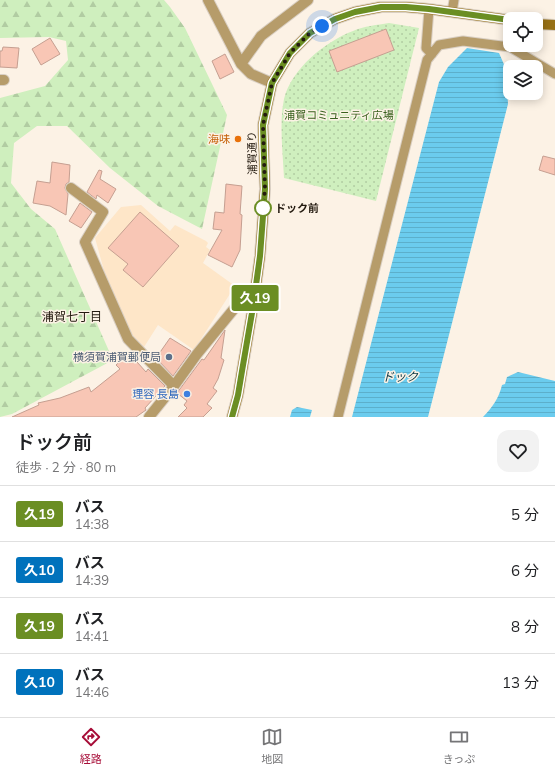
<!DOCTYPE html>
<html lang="ja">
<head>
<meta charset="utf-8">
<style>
	:root { --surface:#fff; --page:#f2f2f2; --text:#202124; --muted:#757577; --line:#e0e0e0; --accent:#a70d38 }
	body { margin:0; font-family:Mulish,"Noto Sans JP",sans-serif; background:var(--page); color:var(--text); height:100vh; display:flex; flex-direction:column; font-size:15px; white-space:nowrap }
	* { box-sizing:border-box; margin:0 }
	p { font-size:13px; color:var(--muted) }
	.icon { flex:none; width:22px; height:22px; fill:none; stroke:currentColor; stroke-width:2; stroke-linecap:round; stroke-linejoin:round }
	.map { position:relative; height:417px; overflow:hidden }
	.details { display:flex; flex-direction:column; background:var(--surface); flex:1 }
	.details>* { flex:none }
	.badge { padding:0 8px; border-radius:3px; font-size:14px; line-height:26px }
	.buttons { position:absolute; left:503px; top:12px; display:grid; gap:8px }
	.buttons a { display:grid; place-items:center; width:40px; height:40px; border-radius:8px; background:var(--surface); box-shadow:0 2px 10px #0003; font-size:20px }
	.you { position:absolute; width:20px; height:20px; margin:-10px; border:3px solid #fff; border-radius:50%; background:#1a73e8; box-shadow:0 0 0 6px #1a73e833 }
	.map>.badge { position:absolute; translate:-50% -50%; box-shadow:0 0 0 2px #fff }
	.round { display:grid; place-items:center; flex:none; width:42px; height:42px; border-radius:12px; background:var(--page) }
	.overview { display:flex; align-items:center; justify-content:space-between; height:68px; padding:0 16px }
	h1 { font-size:19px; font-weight:600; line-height:30px }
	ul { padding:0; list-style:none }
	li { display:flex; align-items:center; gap:12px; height:56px; padding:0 16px; border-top:1px solid var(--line) }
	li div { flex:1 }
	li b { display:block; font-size:15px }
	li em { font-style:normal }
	li .badge { min-width:44px; font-weight:700; text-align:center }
	.menu { display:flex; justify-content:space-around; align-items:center; height:56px; border-top:1px solid var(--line); background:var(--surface); font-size:11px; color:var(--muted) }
	.menu a { display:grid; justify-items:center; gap:2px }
	.menu .on { color:var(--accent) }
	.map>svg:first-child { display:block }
	.built { fill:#fee6c8 }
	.forest { fill:url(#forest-firs) }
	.park { fill:url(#park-dots) }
	.water { fill:url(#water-rules) }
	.building { fill:#f8c6b5; stroke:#c59f91 }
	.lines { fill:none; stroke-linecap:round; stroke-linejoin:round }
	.service-casing { stroke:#d9cfc3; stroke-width:11 }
	.minor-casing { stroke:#d9cfc3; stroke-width:12 }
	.secondary-casing { stroke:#d9cfc3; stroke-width:12 }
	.service { stroke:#b69c6a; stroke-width:9 }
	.minor { stroke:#b69c6a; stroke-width:10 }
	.secondary { stroke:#977015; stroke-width:10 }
	.line-casing { stroke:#fff; stroke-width:9 }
	.line { stroke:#6b8e23; stroke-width:6 }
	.walk { stroke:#231a0f; stroke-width:4; stroke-dasharray:0 7.2 }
	.food-dot { fill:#e8710a; stroke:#fcf2e5; stroke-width:1.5 }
	.stop-dot { fill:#fff; stroke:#6b8e23; stroke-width:2 }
	.service-dot { fill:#5c6f8a; stroke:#fcf2e5; stroke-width:1.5 }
	.shop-dot { fill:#3f7fe0; stroke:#fcf2e5; stroke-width:1.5 }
	.labels { text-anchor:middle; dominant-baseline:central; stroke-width:3; stroke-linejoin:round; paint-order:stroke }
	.park-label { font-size:11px; fill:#39611e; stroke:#fcf2e5 }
	.food-label { font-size:11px; fill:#c56008; stroke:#fcf2e5; text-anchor:end }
	.street-label { font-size:11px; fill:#231a0f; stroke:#fcf2e5 }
	.stop-label { font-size:11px; font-weight:bold; fill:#231a0f; stroke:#fcf2e5; text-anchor:start }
	.service-label { font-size:11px; fill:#4e5e75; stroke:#fcf2e5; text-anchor:end }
	.shop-label { font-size:11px; fill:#366cbe; stroke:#fcf2e5; text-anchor:end }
	.neighbourhood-label { font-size:12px; fill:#231a0f; stroke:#fcf2e5 }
	.water-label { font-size:12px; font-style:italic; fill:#073644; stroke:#fcf2e5 }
</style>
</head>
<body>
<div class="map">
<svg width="555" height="417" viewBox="0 0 555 417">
	<defs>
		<pattern id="forest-firs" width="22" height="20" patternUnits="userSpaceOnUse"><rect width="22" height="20" fill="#cfefbe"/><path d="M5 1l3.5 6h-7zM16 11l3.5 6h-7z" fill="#b1cca2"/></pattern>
		<pattern id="park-dots" width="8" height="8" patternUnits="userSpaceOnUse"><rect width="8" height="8" fill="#cfefbe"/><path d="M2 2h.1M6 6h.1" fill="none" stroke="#b1cca2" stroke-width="1.8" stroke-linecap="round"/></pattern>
		<pattern id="water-rules" width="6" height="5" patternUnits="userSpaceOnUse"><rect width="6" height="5" fill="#6bccee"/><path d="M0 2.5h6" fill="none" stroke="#5cafcb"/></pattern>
	</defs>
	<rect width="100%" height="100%" fill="#fcf2e5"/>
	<!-- built -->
	<path class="built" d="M141,205L170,231L175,225L206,241L208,243L206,247L210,250L203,263L235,286L194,350L158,325L144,347L130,333L105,274L95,238L121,207Z"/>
	<!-- forest -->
	<path class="forest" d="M0,0H164L170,7L185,28L227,115L202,229L158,206L110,168L67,126H37L14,143L11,183L31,209L55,229L113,360L12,414L0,417V98L45,86L68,60L66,41L49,37L0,38Z"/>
	<!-- park -->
	<path class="park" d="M389,23L419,28L376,201L284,178C283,154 279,122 284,99C291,69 326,41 353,31C364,26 377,25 389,23Z"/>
	<!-- water -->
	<path class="water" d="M467,48L499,53L506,69L508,104L428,417H352L439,82L448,67Z
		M518,372L555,381V417H483C492,408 499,398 502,385L505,384L507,377Z
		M297,407L312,410L310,417H290L292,410Z"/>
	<!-- building -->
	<path class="building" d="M386,29L394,50L337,72L329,51Z
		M50,38L60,54L41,65L32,49Z
		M3,47L19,48L17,68L0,67V51H2Z
		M225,54L234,72L220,79L212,61Z
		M543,156L555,159V175L539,170Z
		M52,162L70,165L69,182L66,184L65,188L68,194L66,215L50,206L33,203L37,181L50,183Z
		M99,170L102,171L100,179L116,189L108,203L97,195L96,199L87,192Z
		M226,184L242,186L240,214L242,215L240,250L232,267L208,255L222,230L213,229L215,212L224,213Z
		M80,203L92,212L81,228L69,221Z
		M140,212L179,246L143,287L123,270L128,264L108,248Z
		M225,330L221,358L224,360L218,379L213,388L217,391L207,404L212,408L203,417H178L187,408L184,405L187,401L177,393L202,359L204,360Z
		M170,338L191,351L173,376L156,358Z
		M129,353L146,372L148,369L165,386L145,408L146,410L136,417H12L39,405L38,403L60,398L89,387L91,392L120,369L116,365Z"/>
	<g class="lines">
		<defs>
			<path id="service" d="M429,9L426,48L432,54
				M452,12L454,0
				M338,417L427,60L439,45L463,41L510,47L555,74"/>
			<path id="minor" d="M208,0L241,64L251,74L272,83
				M241,64L261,36L308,0
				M0,80H4
				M71,188L103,212L85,242L128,339L174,386
				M149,417L174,386L197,354L238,304L253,307"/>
			<path id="secondary" d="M536,24L555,25
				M232,417L238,395L242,371L253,307L260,256L265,189L263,125L272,83L290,53L310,33L335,19L355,12L381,7H406L429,9L510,20"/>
		</defs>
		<!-- service casing -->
		<use href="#service" class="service-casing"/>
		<!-- minor casing -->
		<use href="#minor" class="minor-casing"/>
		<!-- secondary casing -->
		<use href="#secondary" class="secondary-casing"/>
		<!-- service -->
		<use href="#service" class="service"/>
		<!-- minor -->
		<use href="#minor" class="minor"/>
		<!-- secondary -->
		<use href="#secondary" class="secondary"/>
	</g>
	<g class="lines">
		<defs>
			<path id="line" d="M232,417L238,395L242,371L253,307L260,256L265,189L263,125L272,83L290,53L310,33L335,19L355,12L381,7H406L429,9L510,20"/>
		</defs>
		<!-- line casing -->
		<use href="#line" class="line-casing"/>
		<!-- line -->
		<use href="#line" class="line"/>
		<!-- walk -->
		<path class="walk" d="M263,208L265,189L263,125L272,83L290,53L310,33L322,26"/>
	</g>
	<!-- markers -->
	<circle class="food-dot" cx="238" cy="139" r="4"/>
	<circle class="stop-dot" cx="263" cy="208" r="8"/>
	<circle class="service-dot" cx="169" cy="357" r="4"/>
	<circle class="shop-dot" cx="187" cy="394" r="4"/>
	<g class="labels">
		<!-- park labels -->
		<g class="park-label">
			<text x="339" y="115">浦賀コミュニティ広場</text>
		</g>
		<!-- food labels -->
		<g class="food-label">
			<text x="230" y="139">海味</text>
		</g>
		<!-- street labels -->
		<g class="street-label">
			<text transform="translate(252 153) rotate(-91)">浦賀通り</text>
		</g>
		<!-- stop labels -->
		<g class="stop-label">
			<text x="275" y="208">ドック前</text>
		</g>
		<!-- service labels -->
		<g class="service-label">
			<text x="161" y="357">横須賀浦賀郵便局</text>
		</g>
		<!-- shop labels -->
		<g class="shop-label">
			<text x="179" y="394">理容 長島</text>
		</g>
		<!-- neighbourhood labels -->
		<g class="neighbourhood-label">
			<text x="72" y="316">浦賀七丁目</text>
		</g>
		<!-- water labels -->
		<g class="water-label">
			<text x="400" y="376">ドック</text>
		</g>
	</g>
</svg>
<div class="buttons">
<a><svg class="icon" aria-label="locate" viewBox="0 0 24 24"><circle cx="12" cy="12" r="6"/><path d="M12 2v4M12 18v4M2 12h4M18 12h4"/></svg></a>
<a><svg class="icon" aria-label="layers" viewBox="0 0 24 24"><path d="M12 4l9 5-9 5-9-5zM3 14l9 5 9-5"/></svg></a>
</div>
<div class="you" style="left:322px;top:26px"></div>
<b class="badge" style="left:255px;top:298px;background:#6b8e23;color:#fff">久19</b>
</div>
<section class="details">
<div class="overview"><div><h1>ドック前</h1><p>徒歩 · 2 分 · 80 m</p></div><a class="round"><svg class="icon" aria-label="heart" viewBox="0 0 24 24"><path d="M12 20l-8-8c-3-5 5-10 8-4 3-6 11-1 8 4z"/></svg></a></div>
<ul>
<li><span class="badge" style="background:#6b8e23;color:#fff">久19</span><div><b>バス</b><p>14:38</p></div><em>5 分</em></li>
<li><span class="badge" style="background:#0072bc;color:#fff">久10</span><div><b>バス</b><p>14:39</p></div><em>6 分</em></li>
<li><span class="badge" style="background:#6b8e23;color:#fff">久19</span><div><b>バス</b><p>14:41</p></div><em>8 分</em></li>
<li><span class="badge" style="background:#0072bc;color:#fff">久10</span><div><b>バス</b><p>14:46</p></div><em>13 分</em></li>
</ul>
</section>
<nav class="menu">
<a class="on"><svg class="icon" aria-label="directions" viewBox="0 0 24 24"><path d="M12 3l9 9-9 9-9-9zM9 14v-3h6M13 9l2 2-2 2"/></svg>経路</a>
<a><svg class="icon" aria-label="map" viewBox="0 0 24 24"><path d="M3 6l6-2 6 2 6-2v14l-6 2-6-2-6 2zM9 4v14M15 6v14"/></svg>地図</a>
<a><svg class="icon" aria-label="tickets" viewBox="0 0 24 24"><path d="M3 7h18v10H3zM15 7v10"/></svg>きっぷ</a>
</nav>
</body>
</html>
